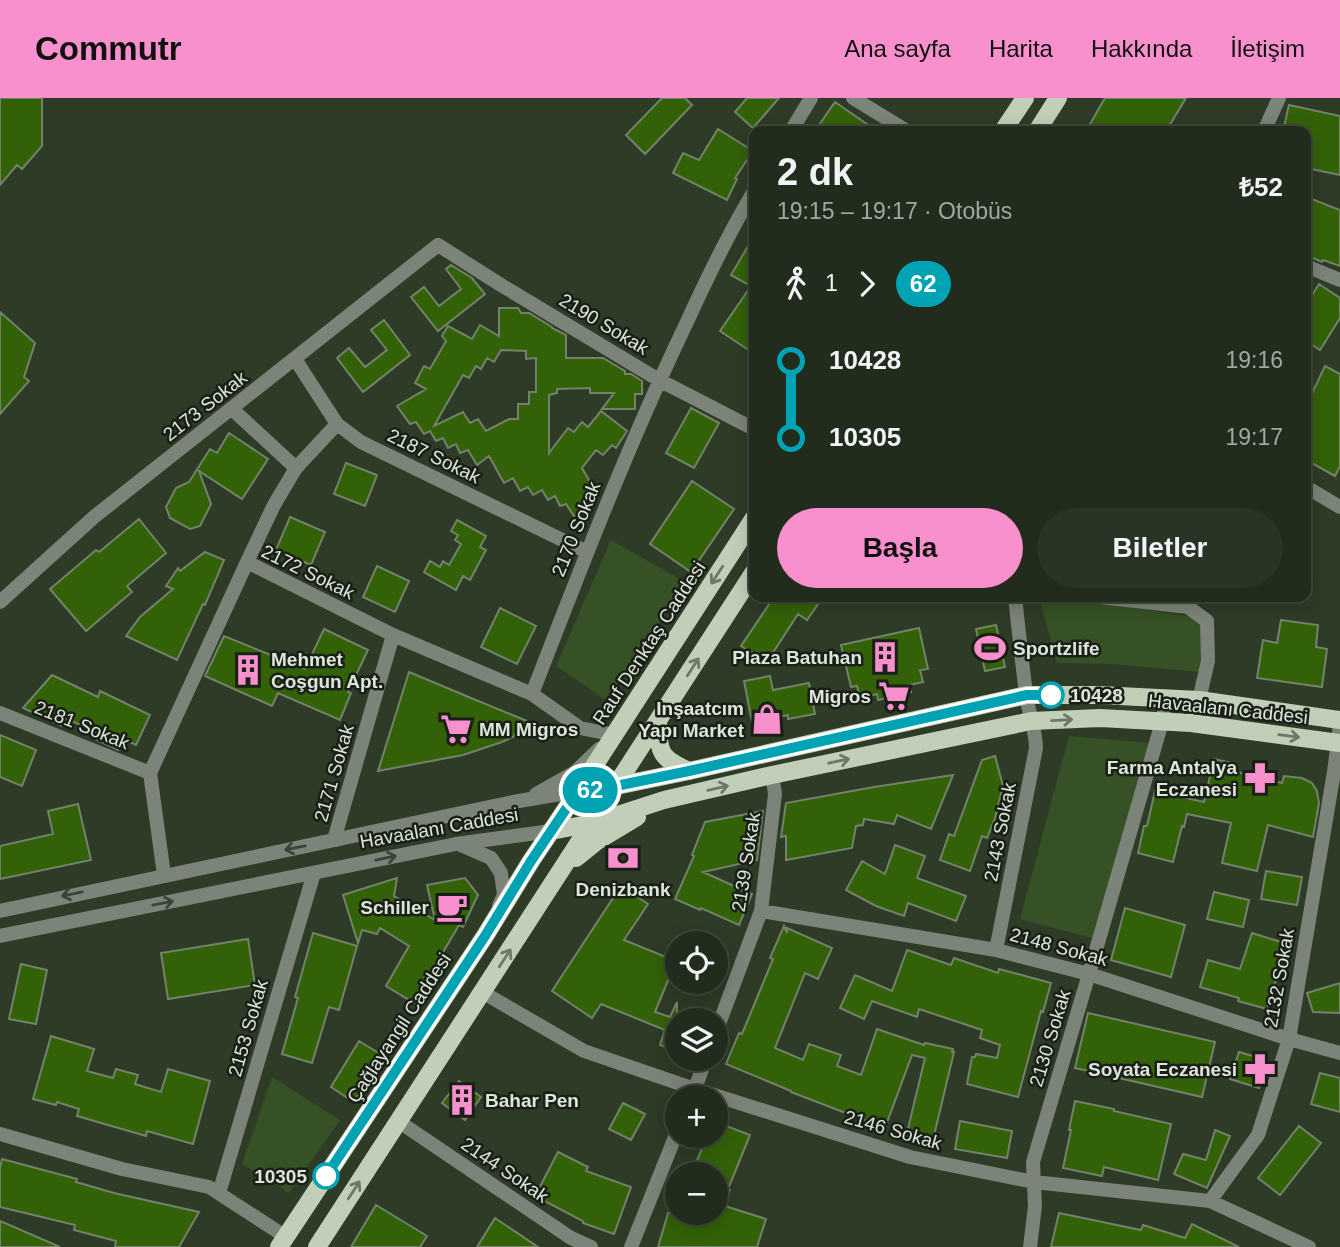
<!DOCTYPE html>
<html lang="tr">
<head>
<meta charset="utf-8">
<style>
	:root { --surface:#222c1c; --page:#2a3425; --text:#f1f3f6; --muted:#a2a7a3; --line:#3f483b; --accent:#f790cd }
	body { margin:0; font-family:Helvetica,sans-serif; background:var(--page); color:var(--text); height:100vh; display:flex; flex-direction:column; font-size:26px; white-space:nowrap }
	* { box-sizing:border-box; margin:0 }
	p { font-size:23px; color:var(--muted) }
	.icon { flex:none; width:38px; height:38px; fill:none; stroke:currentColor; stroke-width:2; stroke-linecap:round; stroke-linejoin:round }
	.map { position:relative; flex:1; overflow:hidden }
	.details { position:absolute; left:749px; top:28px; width:562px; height:476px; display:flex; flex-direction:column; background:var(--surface); border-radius:14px; box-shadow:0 4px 18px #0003,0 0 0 2px var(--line) }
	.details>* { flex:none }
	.badge { padding:0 14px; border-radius:23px; font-size:24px; line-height:46px }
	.controls { position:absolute; left:665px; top:833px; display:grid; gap:14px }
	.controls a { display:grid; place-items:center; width:63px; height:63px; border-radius:50%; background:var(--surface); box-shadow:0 4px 18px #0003,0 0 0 2px var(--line); font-size:35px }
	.map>.badge { position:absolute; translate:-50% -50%; box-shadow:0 0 0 4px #fff }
	.legs { display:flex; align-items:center; gap:10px; height:77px; padding:0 28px; font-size:23px }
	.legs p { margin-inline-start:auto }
	.summary { display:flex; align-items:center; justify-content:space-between; height:119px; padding:0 28px }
	h1 { font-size:38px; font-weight:600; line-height:52px }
	.button { display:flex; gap:14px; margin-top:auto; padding:14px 28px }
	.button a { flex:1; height:80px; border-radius:42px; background:var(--accent); color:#111; font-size:28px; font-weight:600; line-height:80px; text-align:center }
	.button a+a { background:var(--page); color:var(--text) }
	ul { padding:0 28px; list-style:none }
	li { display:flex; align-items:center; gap:24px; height:77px; font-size:26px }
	li i { display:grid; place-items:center; width:10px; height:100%; margin:0 9px; background:currentColor }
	li i::after { content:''; width:18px; height:18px; margin:-9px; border:5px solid; border-radius:50%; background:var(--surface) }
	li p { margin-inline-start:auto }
	li:first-child i { background:linear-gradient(#0000 50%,currentColor 0) }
	li:last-child i { background:linear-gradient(currentColor 50%,#0000 0) }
	header { display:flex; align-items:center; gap:42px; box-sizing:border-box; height:98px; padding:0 35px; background:var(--accent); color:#111 }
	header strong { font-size:33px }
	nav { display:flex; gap:38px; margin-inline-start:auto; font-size:24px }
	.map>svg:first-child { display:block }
	.green { fill:#365125 }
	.building { fill:#336108; stroke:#73826a; stroke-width:2; fill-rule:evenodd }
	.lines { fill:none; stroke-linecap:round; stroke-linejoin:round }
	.minor { stroke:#7c8378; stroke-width:14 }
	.tertiary { stroke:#7c8378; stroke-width:14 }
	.primary { stroke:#c1cfb9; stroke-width:18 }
	.oneway { stroke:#6e7868 }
	.oneway2 { stroke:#3c4339 }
	.line-1-casing { stroke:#fff; stroke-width:16 }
	.line-1 { stroke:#00a3b4; stroke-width:10 }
	.stop-1-dot { fill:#fff; stroke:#00a3b4; stroke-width:3.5 }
	.labels { text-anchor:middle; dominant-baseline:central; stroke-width:5; stroke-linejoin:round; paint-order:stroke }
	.street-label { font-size:19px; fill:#dce5d8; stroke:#1a2017 }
	.poi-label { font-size:19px; font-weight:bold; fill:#dce5d8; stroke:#1a2017; text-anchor:end }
	.stop-label { font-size:19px; font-weight:bold; fill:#dce5d8; stroke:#1a2017; text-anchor:start }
</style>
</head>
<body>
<header>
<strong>Commutr</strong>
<nav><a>Ana sayfa</a><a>Harita</a><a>Hakkında</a><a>İletişim</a></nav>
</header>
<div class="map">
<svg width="1340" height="1149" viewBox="0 0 1340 1149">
	<rect width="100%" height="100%" fill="#2e3b26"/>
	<!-- green -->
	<path class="green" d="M611,442L687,485L606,602L556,568Z
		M1039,499H1061L1193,519L1203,528L1201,574L1111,566L1057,565Z
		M1069,638L1149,645L1092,840L1020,821Z
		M272,979L340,1022L289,1095L242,1066Z"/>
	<!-- building -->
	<path class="building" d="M0,0H42V48L22,71L17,67L0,87Z
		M662,0H685L692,7L645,56L626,37Z
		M747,0H779L753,30L735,14Z
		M1105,0H1186L1166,33H1086Z
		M835,4L877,33H815Z
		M1289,7L1340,18V77L1306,70V33H1283Z
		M718,31L753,53L735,80L737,81L727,102L673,75L683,55L699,62Z
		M1309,100L1340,112V168L1323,162L1322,164L1306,157V109Z
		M754,138V241L747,251L720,233L751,188L731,177Z
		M451,167L472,180L485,196L438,233L411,199L424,189L439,208L461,191L446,171Z
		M1319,186L1340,200V220L1320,252L1306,243V207Z
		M499,210H518L521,215H529L552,229V230L566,237V260H603L625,273V276H631L642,283V296H635V311H602L614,295H590V290L557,291V295L549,297V355L568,330L574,334L582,324L588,329L601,313L627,333L616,350L612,347L603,357L596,352L582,370L596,394L586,405L582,416L574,418L566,406L560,408L555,398L548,402L542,392L533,397L528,389L520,393L513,380L504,385L489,358L477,367L468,352L460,355L456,346L448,350L443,340L436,343L430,333L424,336L416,324L410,326L397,308L426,291L415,285L424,268L430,271L446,243L442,238L448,228L472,241L480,227L499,238ZM501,252L526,253V261L536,260V294H529V306H518V321H509L486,333L478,321L470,325L463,314L434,328L463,277L469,280L476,268L481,271L487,260L494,264Z
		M0,214L35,245L24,279L29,283L0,316Z
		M384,222L410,257L363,294L337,260L349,250L365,269L387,252L371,232Z
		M1325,268L1340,276V368L1335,378L1306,362V308Z
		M691,310L719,325L694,370L666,355Z
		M229,335L268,361L242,401L199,373L211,406L200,428L190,431L170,420L166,409L176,390L189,384L210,351L217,355Z
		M346,365L377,377L365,408L334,396Z
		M692,383L734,411L691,474L650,446Z
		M290,419L325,434L311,467L276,452Z
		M139,421L166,455L127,488L132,494L86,533L50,491L96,452L99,454Z
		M457,422L486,438L480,449L486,452L470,482L463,478L456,492L424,474L430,463L440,469L443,463L449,467L461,446L455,442L458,437L451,433Z
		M205,454L224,462L205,507L203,506L177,562L126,538L140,519L173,491L166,488L178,470L180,473Z
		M377,468L409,483L395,514L363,499Z
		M774,499H823L807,522L798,516L767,564L741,548Z
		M500,510L536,528L517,566L481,549Z
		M1281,522L1318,527L1316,549L1327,551L1322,589L1257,580L1263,542L1277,545Z
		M996,527L1005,569L985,573L976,531Z
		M919,530L928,571L920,572L923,584L909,587L911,594L878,602L877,596L860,600L857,588L851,589L841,547Z
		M324,531L368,552L348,594L351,595L340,622L278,595L272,608L205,578L224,538L305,571Z
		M409,574L471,600L527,623L513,639L502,644L463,657L378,673Z
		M52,577L98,599L100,593L150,617L136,647L123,641L118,652L97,642L99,636L66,620L62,628L23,610Z
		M770,578L773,592L809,585L815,616L788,621V617L752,624L744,583Z
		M0,637L36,652L22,688L0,679Z
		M995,658L1003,688L995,720L987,740L982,738L970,773L940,762L949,736L954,738L982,662Z
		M1214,661L1232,665L1230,672L1282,685L1284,678L1302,680L1312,685L1317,693L1319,705L1313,739L1268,727L1257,773L1222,765L1231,725L1187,716L1184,729L1182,728L1173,764L1138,755L1144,728H1147L1155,693L1204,704Z
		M953,677L931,731L897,717L894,726L864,721L863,727L856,728L852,750L786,762V738L781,739L786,705L874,689Z
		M78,706L91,762L0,781V748L53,736L48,713Z
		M763,713L757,762L703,774L752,796L739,827L701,810L700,812L675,801L694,758L692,757L705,724Z
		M895,747L925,758L917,780L966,798L956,823L908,805L904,818L876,808L846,792L862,763L885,776Z
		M1266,773L1302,779L1297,807L1261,801Z
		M397,780L394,798L435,822L427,787L465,780L478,797L463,829L459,827L435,868L440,871L419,908L386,888L409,848L380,830L377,836L362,832L358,845L343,797Z
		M621,788L648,806L624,842L676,863L655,914L670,919L677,904V953L660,947L665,932L601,906L592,920L552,893Z
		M1214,794L1249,802L1243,829L1207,821Z
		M1125,810L1185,827L1171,879L1111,862Z
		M784,828L787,835V830L832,850L818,881L805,875L775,950L803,962L809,946L841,957L837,968L861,977L877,931L924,947L925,945L953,951L952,954H954L932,1046L906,1039L925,960L912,957L885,1030L791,994V993L726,966L739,935L742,936L773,861L770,860Z
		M313,835L357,848L339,912L329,909L312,965L282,956L298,900L295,899Z
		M1252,835L1287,846L1267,911L1238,903L1239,900L1200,889L1208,862L1240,871Z
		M248,841L255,887L168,901L161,855Z
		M907,852L951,867L954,860L998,875L999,871L1051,885L1043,914L1041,913L1018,999L967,986L972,959H975L976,956L997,960L1000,947L980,940L982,932L919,911L917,919L872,903L864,921L840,910L855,877L892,893Z
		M21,866L47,872L36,926L9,921Z
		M1340,885V915L1313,914L1307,895Z
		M1088,915L1215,944L1202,999L1075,970Z
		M51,938L94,951L87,973L113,980L116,971L138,977L135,986L161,994L168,971L210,983L193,1046L147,1033L146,1038L77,1018L79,1011L57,1004L56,1007L33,1001Z
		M359,943L382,957L354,1004L331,989Z
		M1239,954L1267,962L1259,990L1230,981Z
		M1320,975L1340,980V1014L1311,1006Z
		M459,983L481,999L465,1022L442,1005Z
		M1075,1003L1114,1011V1013L1171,1026L1158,1082L1104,1069L1102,1078L1063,1070L1071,1032H1069Z
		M623,1005L645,1016L631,1042L609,1031Z
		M960,1023L1012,1033L1007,1060L955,1051Z
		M716,1024L750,1037L728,1091L730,1092L725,1108L766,1121L757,1149H658L668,1115H716V1076H710L694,1070L707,1038H716Z
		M1299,1028L1321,1045L1280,1097L1258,1080Z
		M1215,1032L1230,1038L1207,1090L1174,1076L1183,1056L1206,1062Z
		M558,1054L588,1069L586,1073L631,1089L614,1136L583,1125V1123L535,1098Z
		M2,1061L77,1081L76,1084L114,1095L199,1114L179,1149H115L116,1143L74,1132L75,1127L0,1109V1070Z
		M376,1107L427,1138L420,1149H351Z
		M1059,1115L1141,1132L1143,1127L1185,1140L1192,1126L1239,1149H1051Z
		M495,1120L538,1149H477Z
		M0,1123L60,1149H0Z"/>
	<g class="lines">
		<!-- minor -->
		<path class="minor" d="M853,0L907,33
			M791,33L811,0
			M1264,33L1279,0
			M1306,168L1340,182
			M295,261L337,326L361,344L587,454
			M232,311L296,370L274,407L247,464
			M296,370L337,326
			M1306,389L1340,409
			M1100,499L1188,509L1207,523L1208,563L1199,602
			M0,504L94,419L438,147L501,187L659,282L754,331
			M532,596C580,472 628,347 686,226C707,180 728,136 754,93
			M0,615L150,675
			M334,742L393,537
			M164,777L150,675L247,464L393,537L532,596L580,630L615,637
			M761,813L996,852L1089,876L1289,941L1340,955
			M996,852L1036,650C1036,634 1030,619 1027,602C1022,568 1019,533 1015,499
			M482,894L584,953L695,991L910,1059L1034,1084L1210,1103L1309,1149
			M716,934L761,813L775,696L772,677
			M692,998L706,961
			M398,1023L571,1140L591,1149
			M0,1036L122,1071L209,1089L286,1139
			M219,1095L314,775
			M1210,1103L1258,1037L1289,941L1334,674L1340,627
			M631,1149L677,1034
			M1030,1149L1035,1108L1033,1064L1089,876L1162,624L1167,600"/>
		<!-- tertiary -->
		<path class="tertiary" d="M536,696L575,674L599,651
			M461,747L491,760L501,775L504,797L499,808
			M0,813L513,704L578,693
			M0,838L456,746L551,733"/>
		<!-- primary -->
		<path class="primary" d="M1003,33L1025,0
			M1037,33L1058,0
			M658,624C659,655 659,659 689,673
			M578,693L616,688L689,673L1027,597H1099L1199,602L1340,622
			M551,733L593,725L664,702L772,677L1031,623L1100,620L1191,625L1340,645
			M576,760L597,743L637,719
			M279,1149L485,838L531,763L578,693L754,420
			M317,1149L754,474"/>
	</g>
	<!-- one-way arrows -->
	<defs><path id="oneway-shaft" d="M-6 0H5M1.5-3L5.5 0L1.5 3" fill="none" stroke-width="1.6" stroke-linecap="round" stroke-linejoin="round" transform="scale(1.75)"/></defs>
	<g class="oneway">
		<use href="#oneway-shaft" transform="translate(717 477) rotate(123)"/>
		<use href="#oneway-shaft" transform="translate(693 569) rotate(-57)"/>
		<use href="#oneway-shaft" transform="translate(1062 622) rotate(-3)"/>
		<use href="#oneway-shaft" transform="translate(1289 638) rotate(8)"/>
		<use href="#oneway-shaft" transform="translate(839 663) rotate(-12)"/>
		<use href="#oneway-shaft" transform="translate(718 690) rotate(-13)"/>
		<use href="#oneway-shaft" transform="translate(505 860) rotate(-57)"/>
		<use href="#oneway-shaft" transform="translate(354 1092) rotate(-57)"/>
	</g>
	<g class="oneway2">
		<use href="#oneway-shaft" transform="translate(295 750) rotate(169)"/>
		<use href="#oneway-shaft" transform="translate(386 760) rotate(-12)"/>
		<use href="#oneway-shaft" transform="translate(72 796) rotate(168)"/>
		<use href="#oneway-shaft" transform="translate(163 805) rotate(-11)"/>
	</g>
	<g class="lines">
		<defs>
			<path id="line-1" d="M326,1078L485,838L531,763L578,693L616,688L689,673L1027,597H1051"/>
		</defs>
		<!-- line-1 casing -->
		<use href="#line-1" class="line-1-casing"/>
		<!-- line-1 -->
		<use href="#line-1" class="line-1"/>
	</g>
	<!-- icons -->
	<defs>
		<symbol id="stadium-bare" viewBox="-9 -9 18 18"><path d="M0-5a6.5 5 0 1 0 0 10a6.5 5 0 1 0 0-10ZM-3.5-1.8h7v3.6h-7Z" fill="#f790cd" stroke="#1a2017" stroke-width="2.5" paint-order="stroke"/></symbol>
		<symbol id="building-bare" viewBox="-9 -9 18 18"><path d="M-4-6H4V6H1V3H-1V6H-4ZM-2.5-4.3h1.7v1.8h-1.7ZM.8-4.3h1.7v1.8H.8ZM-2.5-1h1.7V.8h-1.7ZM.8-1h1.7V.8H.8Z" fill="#f790cd" stroke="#1a2017" stroke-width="2.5" paint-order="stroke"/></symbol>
		<symbol id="supermarket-bare" viewBox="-9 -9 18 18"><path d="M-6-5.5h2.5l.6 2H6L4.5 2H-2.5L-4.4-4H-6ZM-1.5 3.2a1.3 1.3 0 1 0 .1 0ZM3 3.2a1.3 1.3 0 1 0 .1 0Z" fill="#f790cd" stroke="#1a2017" stroke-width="2.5" paint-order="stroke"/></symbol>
		<symbol id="shop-bare" viewBox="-9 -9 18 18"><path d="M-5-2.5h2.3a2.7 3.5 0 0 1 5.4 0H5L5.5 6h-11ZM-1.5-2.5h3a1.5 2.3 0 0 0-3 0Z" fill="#f790cd" stroke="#1a2017" stroke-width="2.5" paint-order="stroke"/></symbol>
		<symbol id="pharmacy-bare" viewBox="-9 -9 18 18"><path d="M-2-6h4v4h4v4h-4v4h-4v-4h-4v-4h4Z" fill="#f790cd" stroke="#1a2017" stroke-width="2.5" paint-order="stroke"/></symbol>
		<symbol id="bank-bare" viewBox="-9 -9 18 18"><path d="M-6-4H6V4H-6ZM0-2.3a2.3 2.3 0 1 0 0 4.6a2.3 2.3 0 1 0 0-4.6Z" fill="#f790cd" stroke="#1a2017" stroke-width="2.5" paint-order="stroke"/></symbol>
		<symbol id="cafe-bare" viewBox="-9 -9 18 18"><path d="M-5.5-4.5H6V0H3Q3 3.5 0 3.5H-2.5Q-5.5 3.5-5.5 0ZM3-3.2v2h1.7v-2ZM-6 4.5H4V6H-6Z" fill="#f790cd" stroke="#1a2017" stroke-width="2.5" paint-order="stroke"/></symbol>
	</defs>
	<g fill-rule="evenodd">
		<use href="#stadium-bare" x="968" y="528" width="44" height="44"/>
		<use href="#building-bare" x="863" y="537" width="44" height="44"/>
		<use href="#building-bare" x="226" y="550" width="44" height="44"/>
		<use href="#supermarket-bare" x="872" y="576" width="44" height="44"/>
		<use href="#shop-bare" x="745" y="599" width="44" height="44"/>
		<use href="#supermarket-bare" x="434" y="609" width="44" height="44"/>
		<use href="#pharmacy-bare" x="1238" y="658" width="44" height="44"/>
		<use href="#bank-bare" x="601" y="738" width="44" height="44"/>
		<use href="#cafe-bare" x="430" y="787" width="44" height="44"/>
		<use href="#pharmacy-bare" x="1238" y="949" width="44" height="44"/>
		<use href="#building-bare" x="440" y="980" width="44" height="44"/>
	</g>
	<!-- markers -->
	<g class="stop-1-dot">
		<circle cx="1051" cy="597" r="12"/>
		<circle cx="326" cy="1078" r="12"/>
	</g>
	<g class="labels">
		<!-- street labels -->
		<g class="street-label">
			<text transform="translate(604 226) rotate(31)">2190 Sokak</text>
			<text transform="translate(205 308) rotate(-38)">2173 Sokak</text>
			<text transform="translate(434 358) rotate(26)">2187 Sokak</text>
			<text transform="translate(576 431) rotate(-68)">2170 Sokak</text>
			<text transform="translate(308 474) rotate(26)">2172 Sokak</text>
			<text transform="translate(649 545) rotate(-57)">Rauf Denktaş Caddesi</text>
			<text transform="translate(1228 611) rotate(6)">Havaalanı Caddesi</text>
			<text transform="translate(82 627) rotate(22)">2181 Sokak</text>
			<text transform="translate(334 675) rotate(-74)">2171 Sokak</text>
			<text transform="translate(439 730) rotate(-10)">Havaalanı Caddesi</text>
			<text transform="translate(1000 734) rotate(-79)">2143 Sokak</text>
			<text transform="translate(746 764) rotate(-81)">2139 Sokak</text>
			<text transform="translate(1059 849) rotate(15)">2148 Sokak</text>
			<text transform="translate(1279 880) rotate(-80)">2132 Sokak</text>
			<text transform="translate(248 930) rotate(-74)">2153 Sokak</text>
			<text transform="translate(399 930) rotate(-57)">Çağlayangil Caddesi</text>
			<text transform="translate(1050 940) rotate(-73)">2130 Sokak</text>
			<text transform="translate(893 1032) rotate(16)">2146 Sokak</text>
			<text transform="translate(505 1072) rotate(34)">2144 Sokak</text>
		</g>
		<!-- poi labels -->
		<g class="poi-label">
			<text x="1013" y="550" text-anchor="start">Sportzlife</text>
			<text x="862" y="559">Plaza Batuhan</text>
			<text x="271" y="561" text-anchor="start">Mehmet<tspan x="271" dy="22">Coşgun Apt.</tspan></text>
			<text x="871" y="598">Migros</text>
			<text x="744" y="610">Inşaatcım<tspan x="744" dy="22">Yapı Market</tspan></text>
			<text x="479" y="631" text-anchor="start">MM Migros</text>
			<text x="1237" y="669">Farma Antalya<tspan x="1237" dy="22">Eczanesi</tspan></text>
			<text x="623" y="791" text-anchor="middle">Denizbank</text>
			<text x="429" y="809">Schiller</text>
			<text x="1237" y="971">Soyata Eczanesi</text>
			<text x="485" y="1002" text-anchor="start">Bahar Pen</text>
		</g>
		<!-- stop labels -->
		<g class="stop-label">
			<text x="1070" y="597">10428</text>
			<text x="307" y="1078" text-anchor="end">10305</text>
		</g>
	</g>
</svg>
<div class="controls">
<a><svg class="icon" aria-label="locate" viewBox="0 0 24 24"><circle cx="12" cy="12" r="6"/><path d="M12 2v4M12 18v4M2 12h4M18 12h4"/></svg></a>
<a><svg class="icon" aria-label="layers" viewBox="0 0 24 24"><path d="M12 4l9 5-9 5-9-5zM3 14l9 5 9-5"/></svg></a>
<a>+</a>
<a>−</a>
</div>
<b class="badge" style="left:590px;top:692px;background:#00a3b4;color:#fff">62</b>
<section class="details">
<div class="summary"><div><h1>2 dk</h1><p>19:15 – 19:17 · Otobüs</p></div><b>₺52</b></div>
<div class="legs"><svg class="icon" aria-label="walk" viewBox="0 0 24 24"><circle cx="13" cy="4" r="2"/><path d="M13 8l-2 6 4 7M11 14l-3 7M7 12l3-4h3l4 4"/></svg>1<svg class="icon" aria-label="forward" viewBox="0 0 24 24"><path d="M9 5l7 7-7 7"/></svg><b class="badge" style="background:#00a3b4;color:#fff">62</b></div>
<ul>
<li><i style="color:#00a3b4"></i><b>10428</b><p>19:16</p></li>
<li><i style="color:#00a3b4"></i><b>10305</b><p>19:17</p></li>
</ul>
<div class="button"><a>Başla</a><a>Biletler</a></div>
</section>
</div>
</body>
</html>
